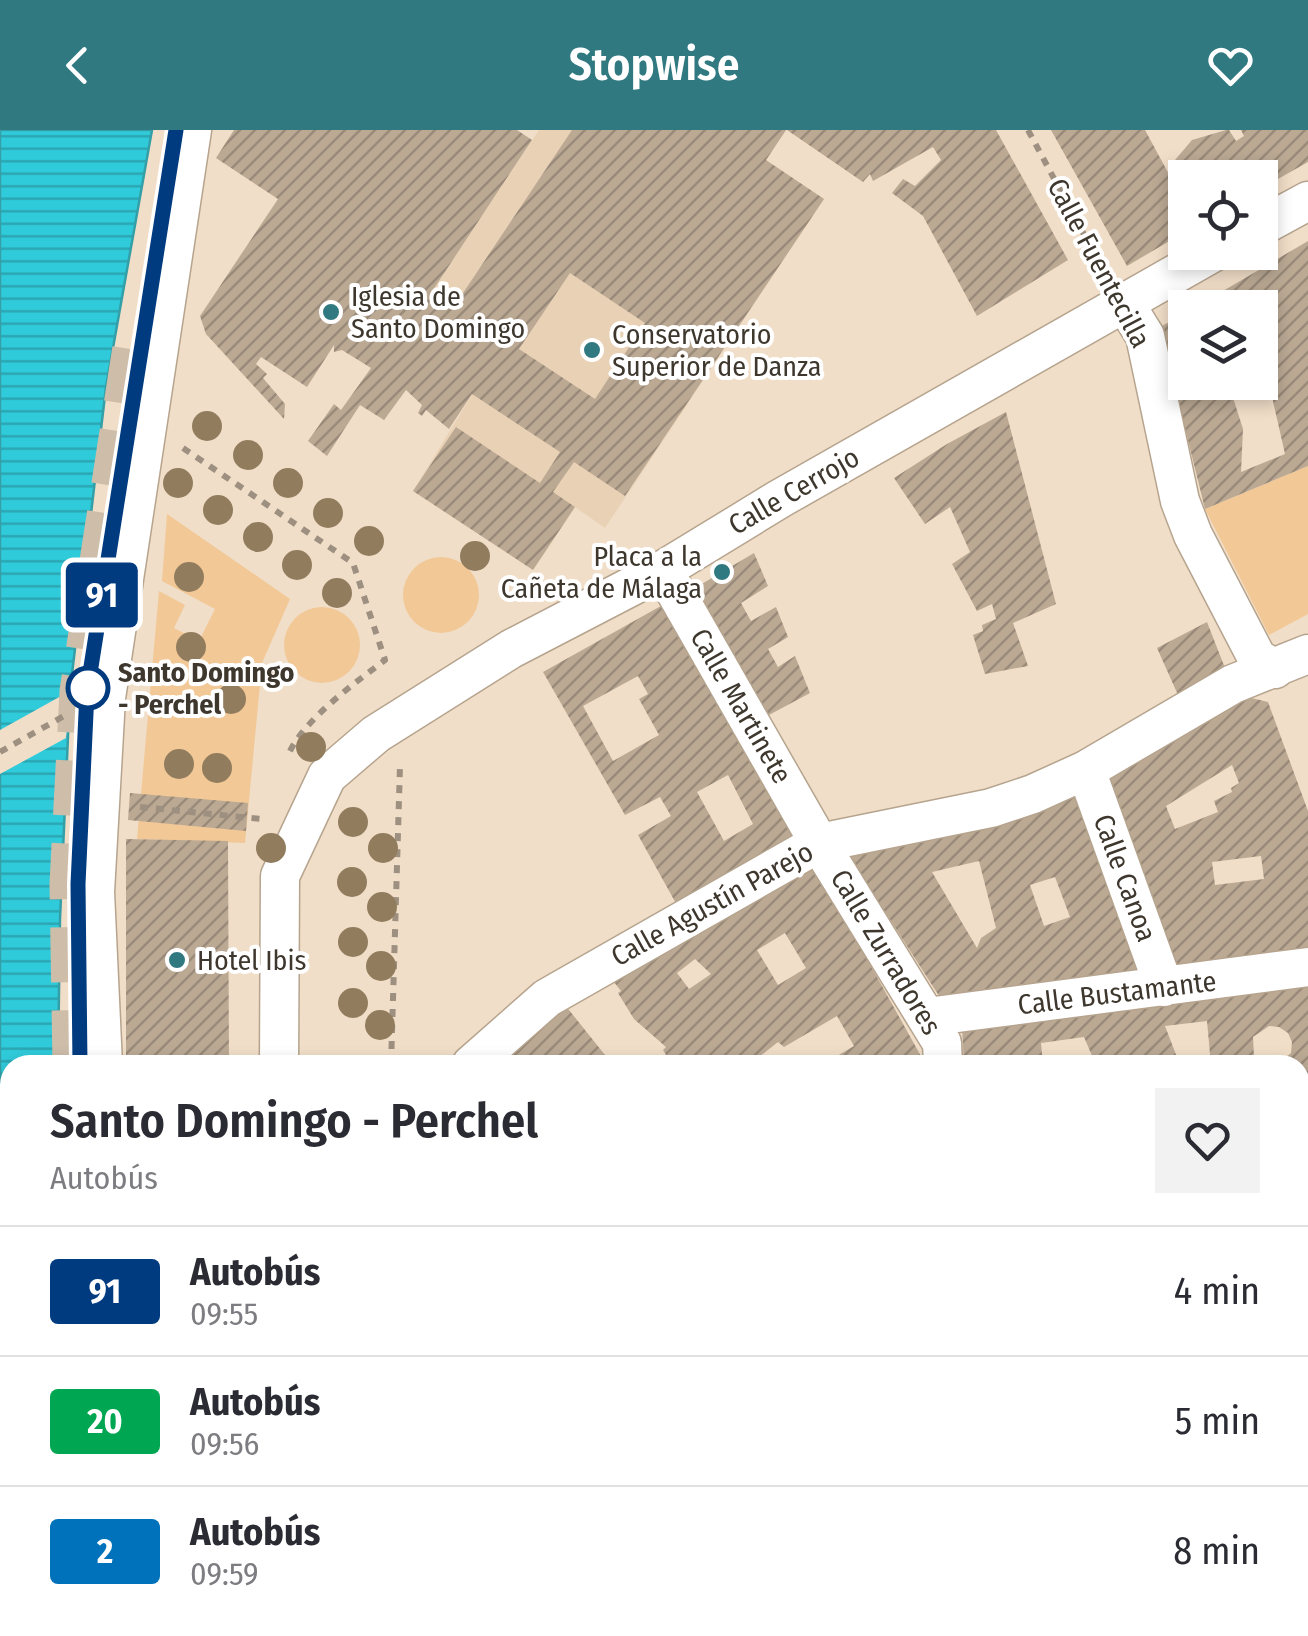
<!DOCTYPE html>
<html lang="es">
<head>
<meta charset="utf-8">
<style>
	:root { --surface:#fff; --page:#f2f2f3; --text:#2b2b33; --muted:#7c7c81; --line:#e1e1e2; --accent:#307981 }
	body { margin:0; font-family:"Fira Sans Condensed",sans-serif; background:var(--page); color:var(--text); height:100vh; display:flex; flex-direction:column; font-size:38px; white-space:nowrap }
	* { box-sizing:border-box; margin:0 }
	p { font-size:32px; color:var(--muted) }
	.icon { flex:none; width:55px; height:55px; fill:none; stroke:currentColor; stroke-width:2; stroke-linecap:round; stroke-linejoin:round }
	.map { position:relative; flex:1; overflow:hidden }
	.sheet { position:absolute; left:0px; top:925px; width:1310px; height:582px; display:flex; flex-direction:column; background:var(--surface); border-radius:30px 30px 0 0; box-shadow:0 5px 15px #0003 }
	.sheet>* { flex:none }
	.badge { padding:0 20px; border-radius:8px; font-size:35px; line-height:65px }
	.fabs { position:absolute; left:1168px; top:30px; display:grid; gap:20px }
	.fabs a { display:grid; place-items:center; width:110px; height:110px; border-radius:0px; background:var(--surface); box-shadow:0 5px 15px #0003; font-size:50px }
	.map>.badge { position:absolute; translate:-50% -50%; box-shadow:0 0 0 5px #fff }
	.round { display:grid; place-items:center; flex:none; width:105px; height:105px; border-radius:0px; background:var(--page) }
	.summary { display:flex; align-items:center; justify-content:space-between; height:170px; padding:0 50px }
	h1 { font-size:48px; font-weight:600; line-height:75px }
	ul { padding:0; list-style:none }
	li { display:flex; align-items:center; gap:30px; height:130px; padding:0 50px; border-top:2px solid var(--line) }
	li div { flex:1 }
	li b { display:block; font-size:38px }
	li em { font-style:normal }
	li .badge { min-width:110px; font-weight:700; text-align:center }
	header { display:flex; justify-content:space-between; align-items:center; height:130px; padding:0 50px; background:var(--accent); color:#fff; font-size:45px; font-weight:600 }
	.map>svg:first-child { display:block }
	.built { fill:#e9d1b5 }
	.green { fill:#f1c896 }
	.water { fill:url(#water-rules); stroke:#349fa7; stroke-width:2.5 }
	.pier { fill:#f1dec8 }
	.building { fill:url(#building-hatch); fill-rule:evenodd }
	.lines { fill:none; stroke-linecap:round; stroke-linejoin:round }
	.primary-tunnel { stroke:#cdbda9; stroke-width:55; stroke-dasharray:55 28; stroke-linecap:butt }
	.street-casing { stroke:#b6a48e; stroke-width:41 }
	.path { stroke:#9d9080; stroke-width:6; stroke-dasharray:8 8; stroke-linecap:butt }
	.street { stroke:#fff; stroke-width:38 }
	.tree { fill:#927c5e }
	.line-casing { stroke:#fff; stroke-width:22 }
	.line { stroke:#003b80; stroke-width:15 }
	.poi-dot { fill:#307981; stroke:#fff; stroke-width:4 }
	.stop-dot { fill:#fff; stroke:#003b80; stroke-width:5 }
	.labels { text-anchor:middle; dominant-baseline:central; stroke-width:8; stroke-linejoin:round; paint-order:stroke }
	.street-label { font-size:28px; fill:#3e372e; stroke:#fff }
	.poi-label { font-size:28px; fill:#3e372e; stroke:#fff; text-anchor:start }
	.stop-label { font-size:28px; font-weight:bold; fill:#3e372e; stroke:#fff; text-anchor:start }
</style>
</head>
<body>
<header><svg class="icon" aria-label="back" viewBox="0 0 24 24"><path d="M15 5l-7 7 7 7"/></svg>Stopwise<svg class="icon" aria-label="heart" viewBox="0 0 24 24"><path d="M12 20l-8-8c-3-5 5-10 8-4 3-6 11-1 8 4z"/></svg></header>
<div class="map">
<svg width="1308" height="1506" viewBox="0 0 1308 1506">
	<defs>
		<pattern id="water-rules" width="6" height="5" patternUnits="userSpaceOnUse" patternTransform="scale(2.5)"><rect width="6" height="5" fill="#30cbdb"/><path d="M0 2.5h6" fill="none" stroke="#2aa6b2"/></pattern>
		<pattern id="building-hatch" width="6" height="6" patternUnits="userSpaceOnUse" patternTransform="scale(2.5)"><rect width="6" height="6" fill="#bba994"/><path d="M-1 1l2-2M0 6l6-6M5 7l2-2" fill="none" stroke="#998a79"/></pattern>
	</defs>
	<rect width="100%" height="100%" fill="#f1dec8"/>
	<!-- built -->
	<path class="built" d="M539,0H786L766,31L824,69L605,398L575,377L533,440L413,361L472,265L443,245L431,163Z"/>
	<!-- green -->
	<path class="green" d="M1308,336V484L1269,505L1205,379Z
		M167,384L290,469L262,533L245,713L137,709L159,461L185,475L174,498L199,511L215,479L162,451Z
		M403 465a38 38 0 1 1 76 0a38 38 0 1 1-76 0Z
		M284 515a38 38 0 1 1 76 0a38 38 0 1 1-76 0Z"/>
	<!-- water -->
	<path class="water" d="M0,0H152L106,257L70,561L60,789L58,935H10V1498H90L91,1506H0Z"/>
	<!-- pier -->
	<path class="pier" d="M70,561L66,608L0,644V600Z"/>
	<!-- building -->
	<path class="building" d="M234,0H517L532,10L431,163L453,178L572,0H786L766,30L824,69L625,366L574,332L553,362L575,377L533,440L413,361L456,297L540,353L560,322L472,264L449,299L426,280L422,286L418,283L422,275L406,260L384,290L360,275L327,326L308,311L334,274L341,280L371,238L342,220L334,222V215L307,257L261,227L256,234L267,244L263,248L285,274L284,289L206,204L200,186L278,69L216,28ZM570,143L645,193L595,269L519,219Z
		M787,0H996L1068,130L977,186L923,86L892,63L903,49L915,56L941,30L933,17L873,51L870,44L863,52Z
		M1051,0H1145L1171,48L1183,41L1175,30L1192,10L1226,0H1229L1236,11L1244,6L1241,0H1308V32L1260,59V48H1185V102L1127,136Z
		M1308,111V336L1205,379L1160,197L1185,183V252H1228L1243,299L1241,342L1285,324L1260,214V178H1194Z
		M1006,282L1056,474L1013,493L1028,536L985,544L973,505L983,501L982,495L996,489L992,474L977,481L952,434L970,422L950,377L925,394L894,348L947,314Z
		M754,423L768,456L741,473L751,491L776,477L788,507L768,519L778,537L795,526L810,563L769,585L695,458Z
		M668,472L795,705L678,777L638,705L671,686L660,667L625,685L543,542ZM638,546L648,564L639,569L659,605L613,631L583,576ZM728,645L753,694L724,711L697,662Z
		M1207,492L1225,538L1178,565L1157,518Z
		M1239,565L1268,572L1308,681V823L1174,840L1102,652ZM1232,635L1239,653L1231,658L1232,662L1214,671L1218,682L1175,699L1166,676ZM1261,726L1264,749L1215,755L1212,732Z
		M1085,657L1149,843L941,869L846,721ZM979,731L996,798L981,808L977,818L932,742ZM1055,747L1070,787L1044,796L1030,755Z
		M130,663L248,673L246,701L128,690Z
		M126,709L228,711L229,935H126Z
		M812,730L922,928L923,935H865L862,929L852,935H835L832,929L854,916L837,886L784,917L778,912L749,935H672L663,920L666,917L634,889L618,863L621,861L610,847ZM785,803L806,838L778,855L757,820ZM695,829L711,844L689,859L677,843Z
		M1308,853V999L1300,1000V935H1277L1291,923L1292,912L1288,903L1279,897L1269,896L1253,907L1254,927L1264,935H1211L1207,891L1165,896L1180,935H1096L1084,907L1041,913L1043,935H964L962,897Z
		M565,875L613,935H545L540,928L531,935H497Z
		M1308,1034V1114L1300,1115V1035Z
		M1300,1150H1308V1196L1300,1197Z
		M1300,1221H1308V1342L1300,1343Z
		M1308,1371V1506H1266L1265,1498H1300V1372Z
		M266,1498H526L527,1506H260L259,1499Z
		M567,1498H596L598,1506H568Z
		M624,1498H766L768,1506H626Z
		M793,1498H821V1499L794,1505Z
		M888,1498H961V1500L936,1506H889Z
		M965,1498H1240V1506H966Z"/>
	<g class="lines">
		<!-- primary-tunnel -->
		<path class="primary-tunnel" d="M80,935L77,754L87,562L142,205"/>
		<defs>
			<path id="street" d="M1260,97L1308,71
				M1124,172L1145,206L1180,371L1193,405L1257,528L1275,539
				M663,440L819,713L942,913L943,935
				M1086,640L1164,857
				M927,887L1308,837
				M103,935L95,762L106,568L192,0
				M279,935L280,746L327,646L376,604L511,519L663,440L781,368L1214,122
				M471,935L547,868L819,713L991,678L1033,664L1086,640L1233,554L1308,524
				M1300,1133L1308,1132
				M1300,1357L1308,1356
				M106,1498L107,1506
				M868,1498L870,1506
				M193,1505L224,1498"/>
		</defs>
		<!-- street casing -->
		<use href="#street" class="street-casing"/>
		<!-- path -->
		<path class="path" d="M1028,0L1103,140
			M183,318L353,433L385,530C355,553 300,592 287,628
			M0,622L64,586
			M140,677L262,689
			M391,935L400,636"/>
		<!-- street -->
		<use href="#street" class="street"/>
	</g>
	<!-- trees -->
	<g class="tree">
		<circle cx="207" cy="296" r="15"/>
		<circle cx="248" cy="325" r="15"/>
		<circle cx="178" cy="353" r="15"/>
		<circle cx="288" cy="353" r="15"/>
		<circle cx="218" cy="380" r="15"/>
		<circle cx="328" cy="383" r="15"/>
		<circle cx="258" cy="407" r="15"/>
		<circle cx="369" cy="411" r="15"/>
		<circle cx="475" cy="426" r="15"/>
		<circle cx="297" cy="435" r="15"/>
		<circle cx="189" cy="447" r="15"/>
		<circle cx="337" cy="463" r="15"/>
		<circle cx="191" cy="517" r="15"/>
		<circle cx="231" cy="569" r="15"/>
		<circle cx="311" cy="617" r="15"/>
		<circle cx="179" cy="634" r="15"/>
		<circle cx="217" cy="638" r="15"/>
		<circle cx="353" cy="692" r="15"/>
		<circle cx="271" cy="718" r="15"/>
		<circle cx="383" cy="718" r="15"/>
		<circle cx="352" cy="752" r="15"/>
		<circle cx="382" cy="777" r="15"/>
		<circle cx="353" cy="812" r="15"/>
		<circle cx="381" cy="836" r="15"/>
		<circle cx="353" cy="873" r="15"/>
		<circle cx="380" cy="895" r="15"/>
	</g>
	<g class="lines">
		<defs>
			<path id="line" d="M80,935L78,754L87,562L176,0"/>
		</defs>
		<!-- line casing -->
		<use href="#line" class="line-casing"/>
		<!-- line -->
		<use href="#line" class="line"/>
	</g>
	<!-- markers -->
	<g class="poi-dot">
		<circle cx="331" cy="182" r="10"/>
		<circle cx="592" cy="220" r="10"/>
		<circle cx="722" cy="442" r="10"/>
		<circle cx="177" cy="830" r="10"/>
	</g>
	<circle class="stop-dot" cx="88" cy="558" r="20"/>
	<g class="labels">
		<!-- street labels -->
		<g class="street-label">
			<text transform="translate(1099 133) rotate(62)">Calle Fuentecilla</text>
			<text transform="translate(794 361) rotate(-30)">Calle Cerrojo</text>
			<text transform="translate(741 576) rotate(60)">Calle Martinete</text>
			<text transform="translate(1125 748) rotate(70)">Calle Canoa</text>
			<text transform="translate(712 774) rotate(-29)">Calle Agustín Parejo</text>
			<text transform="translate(886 822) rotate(59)">Calle Zurradores</text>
			<text transform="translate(1117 863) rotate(-7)">Calle Bustamante</text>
		</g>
		<!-- poi labels -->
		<g class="poi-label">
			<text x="351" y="166">Iglesia de<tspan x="351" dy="32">Santo Domingo</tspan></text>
			<text x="612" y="204">Conservatorio<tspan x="612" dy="32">Superior de Danza</tspan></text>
			<text x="702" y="426" text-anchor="end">Placa a la<tspan x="702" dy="32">Cañeta de Málaga</tspan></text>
			<text x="197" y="830">Hotel Ibis</text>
		</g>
		<!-- stop labels -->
		<g class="stop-label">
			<text x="118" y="542">Santo Domingo<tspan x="118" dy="32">- Perchel</tspan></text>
		</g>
	</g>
</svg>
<div class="fabs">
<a><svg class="icon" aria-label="locate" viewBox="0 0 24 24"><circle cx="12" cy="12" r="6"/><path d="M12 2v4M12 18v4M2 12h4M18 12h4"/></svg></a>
<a><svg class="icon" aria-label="layers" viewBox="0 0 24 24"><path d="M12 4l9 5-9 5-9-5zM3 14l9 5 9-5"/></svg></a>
</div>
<b class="badge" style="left:102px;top:465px;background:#003b80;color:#fff">91</b>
<section class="sheet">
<div class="summary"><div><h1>Santo Domingo - Perchel</h1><p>Autobús</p></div><a class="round"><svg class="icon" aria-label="heart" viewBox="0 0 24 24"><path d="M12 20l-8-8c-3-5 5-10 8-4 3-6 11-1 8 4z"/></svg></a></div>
<ul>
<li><span class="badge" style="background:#003b80;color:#fff">91</span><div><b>Autobús</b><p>09:55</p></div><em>4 min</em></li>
<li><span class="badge" style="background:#00a651;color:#fff">20</span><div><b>Autobús</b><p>09:56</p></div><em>5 min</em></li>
<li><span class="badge" style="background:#0072bc;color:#fff">2</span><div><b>Autobús</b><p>09:59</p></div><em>8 min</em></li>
</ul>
</section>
</div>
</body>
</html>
